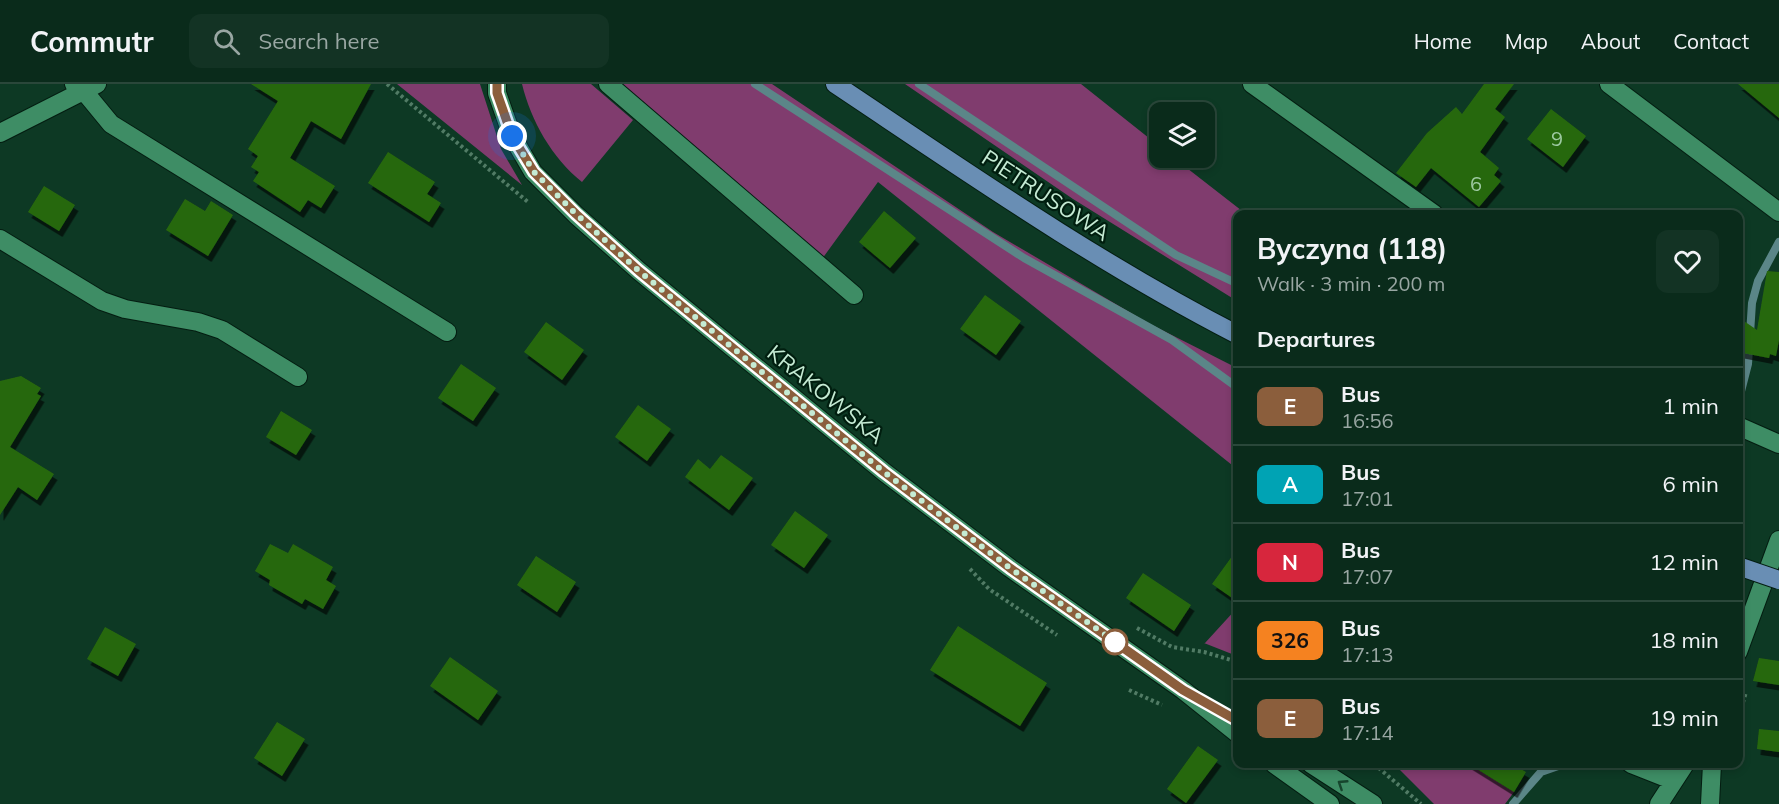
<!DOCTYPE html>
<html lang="en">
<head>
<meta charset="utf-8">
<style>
	:root { --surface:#0a2b1b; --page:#133324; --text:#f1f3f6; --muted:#99a7a3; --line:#2a473a }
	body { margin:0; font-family:Mulish,sans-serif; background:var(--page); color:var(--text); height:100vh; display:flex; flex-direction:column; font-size:22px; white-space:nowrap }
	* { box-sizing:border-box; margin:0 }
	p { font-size:20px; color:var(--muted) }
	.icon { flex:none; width:33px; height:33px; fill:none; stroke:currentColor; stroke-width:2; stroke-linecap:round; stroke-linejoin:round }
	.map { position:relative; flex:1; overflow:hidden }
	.side { position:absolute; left:1233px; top:126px; width:510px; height:558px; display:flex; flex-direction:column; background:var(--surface); border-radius:12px; box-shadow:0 3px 9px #0003,0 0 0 2px var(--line) }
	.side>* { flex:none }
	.badge { padding:0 12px; border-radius:9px; font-size:21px; line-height:39px }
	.fabs { position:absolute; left:1149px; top:18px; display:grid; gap:12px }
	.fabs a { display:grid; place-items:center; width:66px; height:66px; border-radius:12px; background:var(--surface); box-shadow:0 3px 9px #0003,0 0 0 2px var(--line); font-size:30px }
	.you { position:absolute; width:30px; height:30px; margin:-15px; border:4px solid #fff; border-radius:50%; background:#1a73e8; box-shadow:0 0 0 9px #1a73e833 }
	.map>.badge { position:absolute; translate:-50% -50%; box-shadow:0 0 0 3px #fff }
	h2 { padding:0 24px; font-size:22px; line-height:54px }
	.round { display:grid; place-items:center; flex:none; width:63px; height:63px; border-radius:12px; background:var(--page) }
	.head { display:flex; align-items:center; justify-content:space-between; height:102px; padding:0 24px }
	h1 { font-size:28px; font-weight:700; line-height:45px }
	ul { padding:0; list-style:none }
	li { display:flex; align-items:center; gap:18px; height:78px; padding:0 24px; border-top:2px solid var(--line) }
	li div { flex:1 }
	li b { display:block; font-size:22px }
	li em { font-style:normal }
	li .badge { min-width:66px; font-weight:700; text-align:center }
	header { display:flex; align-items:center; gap:36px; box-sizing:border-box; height:84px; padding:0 30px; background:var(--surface); border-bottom:2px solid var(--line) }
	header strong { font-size:28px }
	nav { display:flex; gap:33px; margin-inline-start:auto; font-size:21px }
	.search { width:420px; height:54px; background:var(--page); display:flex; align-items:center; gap:15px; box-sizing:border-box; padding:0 21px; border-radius:12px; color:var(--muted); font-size:22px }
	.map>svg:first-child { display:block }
	.green { fill:#803c6e }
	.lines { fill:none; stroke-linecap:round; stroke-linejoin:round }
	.stream { stroke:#5b8688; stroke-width:8 }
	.building { fill:#28670c; filter:url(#shadow) }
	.minor-casing { stroke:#041d11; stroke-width:20 }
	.major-casing { stroke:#041d11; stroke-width:20 }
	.path { stroke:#517b65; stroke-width:4; stroke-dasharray:3 3; stroke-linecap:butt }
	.minor { stroke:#3e8d65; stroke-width:18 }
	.major { stroke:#698eb4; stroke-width:18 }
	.major-bridge-casing { stroke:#041d11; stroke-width:20; stroke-linecap:butt }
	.major-bridge { stroke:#698eb4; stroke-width:18 }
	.oneway { stroke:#16452d }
	.line-casing { stroke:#fff; stroke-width:14 }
	.line { stroke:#8b5e3c; stroke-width:9 }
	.walk { stroke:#c5ebd4; stroke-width:6; stroke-dasharray:0 10.8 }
	.stop-dot { fill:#fff; stroke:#8b5e3c; stroke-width:3 }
	.labels { text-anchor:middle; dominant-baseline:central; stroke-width:4.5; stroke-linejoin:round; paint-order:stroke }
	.number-label { font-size:20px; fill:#9ecaa2 }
	.street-label { font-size:22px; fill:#c5ebd4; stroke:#001e0f }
</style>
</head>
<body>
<header>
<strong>Commutr</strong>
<div class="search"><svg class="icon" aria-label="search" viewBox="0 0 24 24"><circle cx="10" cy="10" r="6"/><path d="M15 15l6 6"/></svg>Search here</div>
<nav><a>Home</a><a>Map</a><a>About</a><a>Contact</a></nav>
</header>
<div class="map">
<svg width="1779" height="720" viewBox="0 0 1779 720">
	<defs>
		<filter id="shadow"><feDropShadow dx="3.5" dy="6" stdDeviation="0" flood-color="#0009"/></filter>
	</defs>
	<rect width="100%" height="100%" fill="#0d3924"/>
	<!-- green -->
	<path class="green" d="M397,0H480L501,65L522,101Z
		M522,0H591L633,36L582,98C552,74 531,37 522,0Z
		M618,0H772L993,148L1148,239L1237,284V385L878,98L814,186Z
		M905,0H1081L1159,62L1160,74H1174L1246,130H1238L1237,217L1073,115Z
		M1237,524V572L1204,559H1205Z
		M1394,680H1469L1514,708L1505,720H1434Z"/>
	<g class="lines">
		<!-- stream -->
		<path class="stream" d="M755,0L1024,174L1172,256L1238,304
			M919,0L1176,171L1238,200
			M1738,319L1748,280L1752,219L1758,197L1779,158
			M1513,720L1541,688L1564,680"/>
	</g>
	<!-- building -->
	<path class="building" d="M251,0H371L341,55L311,37L290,74L335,102L321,124L308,116L300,128L253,97L259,88L251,83L258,72L248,65L278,17Z
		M1484,0H1514L1495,25L1505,33L1480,68L1499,84L1494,91L1501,97L1479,123L1431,84L1416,103L1396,89L1427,49L1456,23L1462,30Z
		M1738,0H1779V34Z
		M1551,25L1586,52L1563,83L1527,55Z
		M388,68L435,98L427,110L441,119L429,138L368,99Z
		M44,102L75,121L59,147L28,128Z
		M185,115L205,127L211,117L233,131L208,172L166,146Z
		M884,127L916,154L890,184L859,158Z
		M1767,187L1779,188V256L1776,272L1770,270L1769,274L1738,268V233L1757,246Z
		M985,211L1021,237L996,271L960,245Z
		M546,238L584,266L562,296L524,268Z
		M461,280L496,304L473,337L438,314Z
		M21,292L41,304L37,310L41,312L10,363L54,390L37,416L18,403L0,431V297Z
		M638,321L671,345L647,377L615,353Z
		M281,327L312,346L296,371L266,353Z
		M721,371L753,394L729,426L685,393L698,375L710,385Z
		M795,427L828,451L804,484L771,461Z
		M270,460L288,469L293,460L333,483L326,496L336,502L323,525L305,515L302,520L269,501L270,496L255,487Z
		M1238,464V518L1212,500Z
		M536,472L576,498L557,528L517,501Z
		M1143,489L1191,521L1174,547L1126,514Z
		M958,542L1047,599L1020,642L930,586Z
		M105,543L136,560L118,592L87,575Z
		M450,573L498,607L478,636L430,602Z
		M1759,574L1779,577V601L1753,597Z
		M277,638L305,655L282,692L254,674Z
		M1759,645L1779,647V668L1757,665Z
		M1198,662L1218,676L1186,719L1167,705Z
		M1469,680H1512L1526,688L1514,708Z"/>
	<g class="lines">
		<defs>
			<path id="minor" d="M74,0L83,6L111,40L447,248
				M497,0V9L512,52L533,88L576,131L639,187L884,388L1010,484L1183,606L1238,650
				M608,0L854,211
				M1252,0L1434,130
				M1609,0L1779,128
				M0,49L97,0
				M0,155L102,217L125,225L198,238L222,246L298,293
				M1738,342L1779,360
				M1738,568L1779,456
				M1274,680L1330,720
				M1311,680L1373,720
				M1631,680L1674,697
				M1659,720L1685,680
				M1710,720L1712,680"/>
			<path id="major" d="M835,0C967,88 1096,178 1238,251"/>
		</defs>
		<!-- minor casing -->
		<use href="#minor" class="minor-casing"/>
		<!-- major casing -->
		<use href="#major" class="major-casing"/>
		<!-- path -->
		<path class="path" d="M387,0L528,118
			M970,485L989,505L1057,551
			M1137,544L1172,563L1204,568L1238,578
			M1129,606L1162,621
			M1738,636L1746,608
			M1374,680L1421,720"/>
		<!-- minor -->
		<use href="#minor" class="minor"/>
		<!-- major -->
		<use href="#major" class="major"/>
		<defs>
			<path id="major-bridge" d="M1738,482L1779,496"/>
		</defs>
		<!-- major-bridge casing -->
		<use href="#major-bridge" class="major-bridge-casing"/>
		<!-- major-bridge -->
		<use href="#major-bridge" class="major-bridge"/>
	</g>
	<!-- one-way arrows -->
	<defs><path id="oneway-chevron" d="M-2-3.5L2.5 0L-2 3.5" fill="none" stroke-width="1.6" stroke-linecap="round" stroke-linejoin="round" transform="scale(1.5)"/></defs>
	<use class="oneway" href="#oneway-chevron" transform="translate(1342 700) rotate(-147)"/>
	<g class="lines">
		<defs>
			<path id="line" d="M497,0V9L512,52L534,88L576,130L639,187L884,388L1010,484L1183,606L1238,637"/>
		</defs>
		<!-- line casing -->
		<use href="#line" class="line-casing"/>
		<!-- line -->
		<use href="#line" class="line"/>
		<!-- walk -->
		<path class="walk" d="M512,52L534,88L576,130L639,187L884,388L1010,484L1120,561L1115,558"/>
	</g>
	<!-- markers -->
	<circle class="stop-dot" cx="1115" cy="558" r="12"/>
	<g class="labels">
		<!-- number labels -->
		<g class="number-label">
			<text x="1557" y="54">9</text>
			<text x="1476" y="99">6</text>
		</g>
		<!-- street labels -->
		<g class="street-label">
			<text transform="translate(1046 111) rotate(33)">PIETRUSOWA</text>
			<text transform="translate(826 310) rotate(39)">KRAKOWSKA</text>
		</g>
	</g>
</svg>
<div class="fabs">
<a><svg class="icon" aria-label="layers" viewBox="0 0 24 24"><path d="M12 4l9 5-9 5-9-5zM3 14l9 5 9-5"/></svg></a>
</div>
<div class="you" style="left:512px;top:52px"></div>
<section class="side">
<div class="head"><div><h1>Byczyna (118)</h1><p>Walk · 3 min · 200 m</p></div><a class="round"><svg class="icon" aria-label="heart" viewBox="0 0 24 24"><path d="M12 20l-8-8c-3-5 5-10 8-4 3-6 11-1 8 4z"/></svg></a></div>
<h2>Departures</h2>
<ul>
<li><span class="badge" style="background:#8b5e3c;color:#fff">E</span><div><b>Bus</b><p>16:56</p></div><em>1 min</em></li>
<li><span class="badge" style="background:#00a3b4;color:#fff">A</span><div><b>Bus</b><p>17:01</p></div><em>6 min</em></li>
<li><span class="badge" style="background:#d7263d;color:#fff">N</span><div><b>Bus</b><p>17:07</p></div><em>12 min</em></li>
<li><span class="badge" style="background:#f58220;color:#111">326</span><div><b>Bus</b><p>17:13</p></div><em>18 min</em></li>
<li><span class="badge" style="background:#8b5e3c;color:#fff">E</span><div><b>Bus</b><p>17:14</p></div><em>19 min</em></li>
</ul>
</section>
</div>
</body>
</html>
